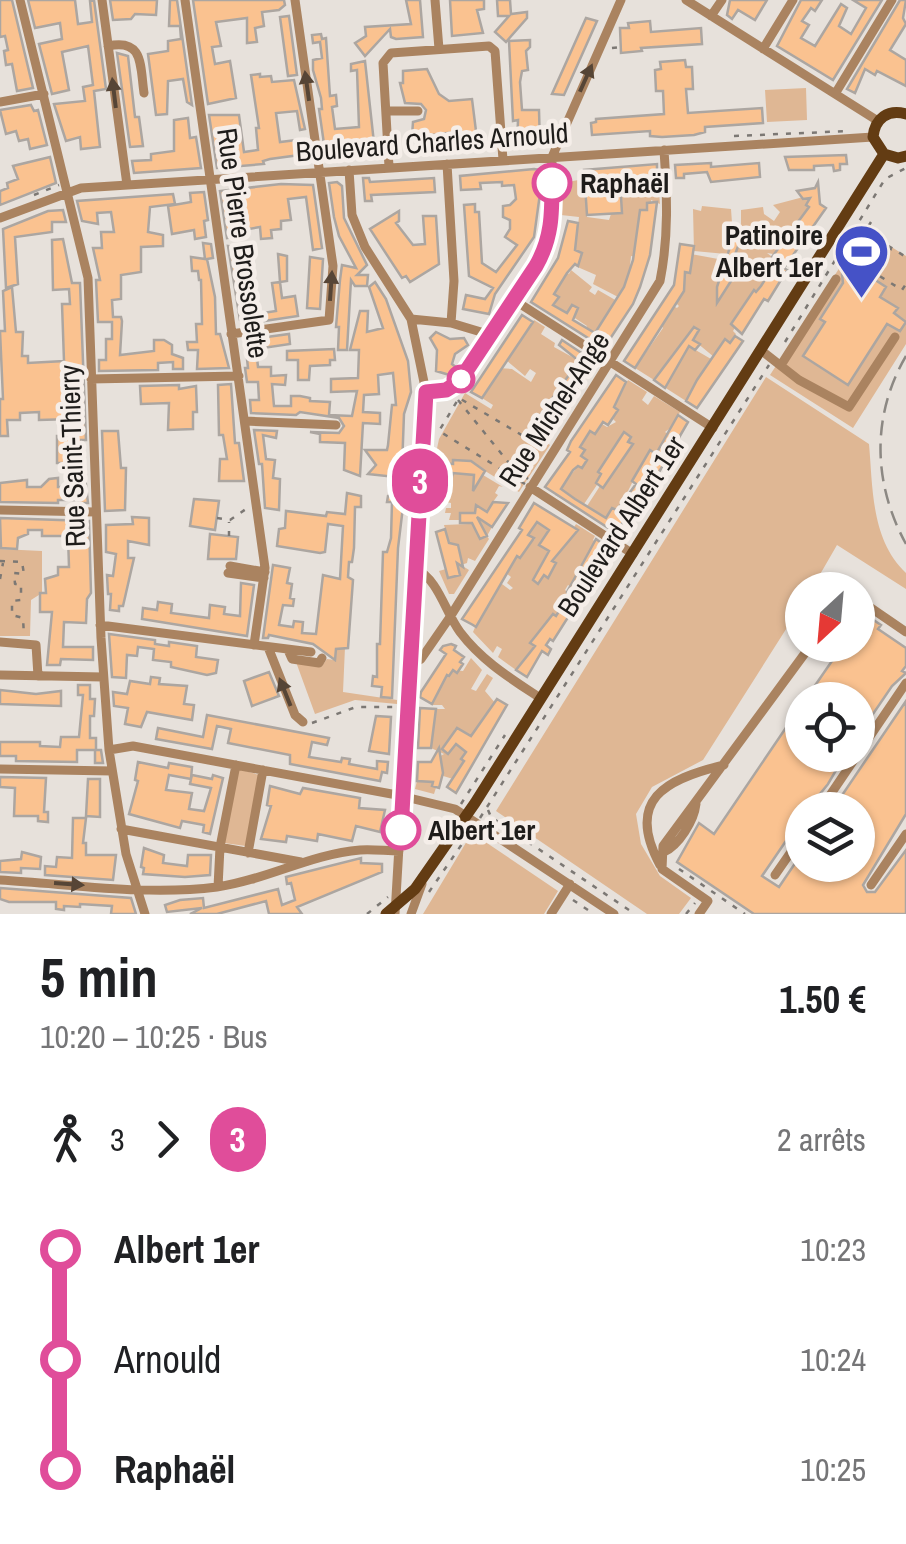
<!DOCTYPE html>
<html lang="fr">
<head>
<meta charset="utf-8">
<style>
	:root { --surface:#fff; --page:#f6f6f6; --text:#202124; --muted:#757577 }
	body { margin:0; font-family:"Archivo Narrow",sans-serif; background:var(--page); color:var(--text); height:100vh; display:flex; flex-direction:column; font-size:38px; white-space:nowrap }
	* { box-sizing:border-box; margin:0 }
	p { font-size:32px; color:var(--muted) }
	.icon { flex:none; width:55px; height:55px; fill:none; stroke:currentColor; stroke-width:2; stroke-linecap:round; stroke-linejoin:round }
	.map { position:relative; height:914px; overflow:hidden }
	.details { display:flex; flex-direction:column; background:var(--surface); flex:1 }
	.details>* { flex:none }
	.badge { padding:0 20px; border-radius:32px; font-size:35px; line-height:65px }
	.needle { width:65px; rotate:206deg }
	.fabs { position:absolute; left:785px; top:572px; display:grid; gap:20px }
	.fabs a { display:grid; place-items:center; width:90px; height:90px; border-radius:50%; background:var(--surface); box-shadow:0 2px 8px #0004; font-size:50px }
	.map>.badge { position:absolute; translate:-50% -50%; box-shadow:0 0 0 5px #fff }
	.legs { display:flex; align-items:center; gap:15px; height:110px; padding:0 40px; font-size:32px }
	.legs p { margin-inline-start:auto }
	.overview { display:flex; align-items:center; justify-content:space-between; height:170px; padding:0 40px }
	h1 { font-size:55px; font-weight:800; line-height:75px }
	ul { padding:0 40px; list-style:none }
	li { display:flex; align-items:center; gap:35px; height:110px; font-size:38px }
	li i { display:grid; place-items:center; width:15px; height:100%; margin:0 12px; background:currentColor }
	li i::after { content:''; width:25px; height:25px; margin:-12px; border:8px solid; border-radius:50%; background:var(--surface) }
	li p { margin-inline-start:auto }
	li:first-child i { background:linear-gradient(#0000 50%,currentColor 0) }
	li:last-child i { background:linear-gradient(currentColor 50%,#0000 0) }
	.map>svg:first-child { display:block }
	.green { fill:#dfb794 }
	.building { fill:#fac290; stroke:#aca6a1; stroke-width:2.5; fill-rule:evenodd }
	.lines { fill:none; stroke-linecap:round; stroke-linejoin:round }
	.path { stroke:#7c7874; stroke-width:2.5; stroke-dasharray:5 8; stroke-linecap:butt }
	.minor { stroke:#aa8360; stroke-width:9 }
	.major { stroke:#633c13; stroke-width:11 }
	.rail { stroke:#8c8883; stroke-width:2.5; stroke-dasharray:15 8; stroke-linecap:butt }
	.oneway { fill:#564536 }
	.line-1-casing { stroke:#fff; stroke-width:22 }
	.line-1 { stroke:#e04d9a; stroke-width:15 }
	.stop-1-dot { fill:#fff; stroke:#e04d9a; stroke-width:5 }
	.labels { text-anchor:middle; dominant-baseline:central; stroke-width:9; stroke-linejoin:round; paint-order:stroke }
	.street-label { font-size:28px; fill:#1e1c1a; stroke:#f5eee9 }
	.stop-label { font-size:28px; font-weight:bold; fill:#1e1c1a; stroke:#f5eee9; text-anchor:start }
	.poi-label { font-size:28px; font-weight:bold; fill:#1e1c1a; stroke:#f5eee9; text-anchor:end }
</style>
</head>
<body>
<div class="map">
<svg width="906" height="914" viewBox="0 0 906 914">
	<rect width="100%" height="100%" fill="#e7e1db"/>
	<!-- green -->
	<path class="green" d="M806,88L807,120L767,122L765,90Z
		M642,175L643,181L658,179L660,204L651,200V209L642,211L635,244L637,257L631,256L628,288L623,287L620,298L593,284L596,275L566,262L580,258L582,253L575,250L579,217L561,215L562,183L584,179L587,217L609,220L611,214L622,213L620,180L629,181V176Z
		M811,195L814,210L798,234L785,226L781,232L788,236L773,254L767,253L779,262L765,288L760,286L756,292L753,291L743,307L746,309L733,331L736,334L730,343L725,340L714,357L691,338L687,345L711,359L706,366L710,369L700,375L686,401L661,385L666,376L659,372L654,380L635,368L663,328L661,324L667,314L672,312L669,309L671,305L677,308L679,306L674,301L685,290L682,287L691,254L729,261L730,256L726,254L694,251L693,209L701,211L702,206L731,209L732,223L741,224V210L763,207L764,214L774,221L780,212L773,205Z
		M864,230L906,256V344L853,428L770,375Z
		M563,270L569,274L571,270L592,287L589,291L595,295L598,290L617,301L590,340L582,335L587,326L558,307L552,316L541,309L546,300L558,297L550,291Z
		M534,320L545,327L541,334L555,343L554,347L583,363L567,386L556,379L554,383L560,387L538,417L543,420L541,424L536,420L531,428L550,445L519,492L474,464L480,479L483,475L503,487L499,486L495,493L498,495L493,502L496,504L487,512L482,509L492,527L487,536L489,539L475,561L468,558L467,563L461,565L469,570L454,594H449L439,571L446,569L448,578L460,575L452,543H449L444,525L468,524L474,520H449L451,513H445L446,508H451V503L446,502L449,477L453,473L450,464L440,463V458H435L439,439L465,393L491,409L493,405L482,398L498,368L512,369L531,382L536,373L530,369L525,376L506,360Z
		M766,377L869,444C873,489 871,540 906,573V589L837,545L811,590H802V604L703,760L652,787L636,814L641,844L660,876L691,898L679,914H647L496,811Z
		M628,380L647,392L642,400L648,405L654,396L680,412L673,426L665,432L668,434L656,454L649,450L651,455L640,467L643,469L637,473L618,511L612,508L613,514L605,526L595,520L599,513L587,506L600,486L603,488L609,479L603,476L584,504L570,495L566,501L555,495L578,466L582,468L587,460L581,456L584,450L580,447L590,431L595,434L602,424L607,427L616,422L613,419L618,410L614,407Z
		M537,516L570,534L576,524L595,536L593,540L596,542L590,556L585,557L587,560L574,589L568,585L565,590L570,594L556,616L531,643L535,646L516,670L498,657L502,649L497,646L493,653L473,632L489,595L493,598L496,594L492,590L498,581L510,590L513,588L507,583L511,577L506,573L517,556L521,558L530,540H535L526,533Z
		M0,549L42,551V593L31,600L30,636H0Z
		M344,579L348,580L343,692L397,700V704L355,700L315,714L296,662L321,667L327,659L335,660Z
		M471,658L482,670L471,689L476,691L487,674L493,678L485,691L496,704L471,736L454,729L469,754L462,759L464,761L453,779L440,775L434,794L415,789L417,781L429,782L430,762L444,754L431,748L436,709H445L442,705H432L438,694L436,691L444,673L449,676L453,670L463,671Z
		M239,769L259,775L246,846L224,843Z
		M478,837L558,891L544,914H423L467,841Z"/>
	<!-- building -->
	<path class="building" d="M0,0H12L33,88L17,91L12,64L6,65L4,51L8,50L5,36L0,37Z
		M28,0H75L78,24L92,22L90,1L94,0L106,89L94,91L100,147L81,149L80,137L66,141L54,104L85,101L83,87L93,85L88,46L62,52L69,90L52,94L39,44L62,39L60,23L35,28Z
		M110,0H157L156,15L135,14L131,19L113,20Z
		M170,0H177L192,105L187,102L183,79L168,81L167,114L156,115L148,54L168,51V41L181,39L180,26H169Z
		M193,0H284L285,5L279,10L262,12L264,26L255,28L257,42L247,43V18L216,22L221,46L212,47L215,64L230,61L236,98L208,104Z
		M406,0H420L423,37L396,39L391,37L390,29L365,56L355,43L366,36L365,27L411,24Z
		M450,0H484V9L477,10L483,33L452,36Z
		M497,0H510L511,14L527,12V18L506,42L495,32L509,16H498Z
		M730,0H767L755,20L738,10L732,19L727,15Z
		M801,0H822L815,11L811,8L802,21L809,25L801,38L815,46L841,4L847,8L839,26L851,34L866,8L853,0H882L833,80L777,46Z
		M900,0H906L903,18L906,24L890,50L906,60V86L877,71L875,75L865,69L855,93L847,89Z
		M289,16L297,75L288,76L280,17Z
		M586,18L597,21L564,95L552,94Z
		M650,21L651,32L701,28L702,44L641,48L642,51L621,53L620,28H629L628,23Z
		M321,34L322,39L326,38L330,96L336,95L337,106L332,107L335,129L359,127L357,70L351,71V64L365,61L375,152L338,155L334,149L325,151L319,109H322L321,98L313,70V60L322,58L320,42L313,43L312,35Z
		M530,40V47L526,51L528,70L522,71L520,82L522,110H539L540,145L517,147L518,120L513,121L509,41Z
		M117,53L128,56L135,117H139L143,146L130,147Z
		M685,60L686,67H692L693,89H686L688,113L762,108L763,123L705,127V132L694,135L662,137L650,136V131L592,135L591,123L596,122V119L664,114L663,91H656L655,70L661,69L660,62Z
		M427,69L439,94L449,101L472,99L476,131L472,140L458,141L457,132L431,135V142L417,143L416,136H412L413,122L424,119L426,110L421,104L405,103L400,83H403V71Z
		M260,74V77L271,76L272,82L294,80L305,129L300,130L297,111L276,113L280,142L304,139L310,161H301L300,155L270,159L263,161L264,164L217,168L209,115H239L244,152L258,150L256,128H259L251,75Z
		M31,105L34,111L38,110L47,145L30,149L28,139L19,141L16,131L6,134L0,110Z
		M188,118L190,138L196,137L201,168L134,173L132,161L151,160V154L174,151V120Z
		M846,155L847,164H840V170L834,171L833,165L814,166V170H789L785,157Z
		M50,157L56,183L0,205V191L8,188L7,183L18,179L13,166Z
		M711,163V167L759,163L760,177L711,182L707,172L684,174V178H676L675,165Z
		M657,164V179L620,181L622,213L587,215L584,170Z
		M534,169L541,170L542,179L534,237L495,294L489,314L463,309L466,295L485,299L493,288L469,276L464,205L475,204V212H479L482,263L496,272L517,245L505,237L510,229V220L503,217V206L510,205L516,199L514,185L502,186V182L480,183L481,189L461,190L460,176Z
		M363,178H369L370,182L434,178L435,192L371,195L372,201H365Z
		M337,182L342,186L344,218L367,265L357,275H368L367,286H355L351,280L347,350H338L339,327H336L340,280L342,265L356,268L339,236L334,217L329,183Z
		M818,182L820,204L826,208L784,268L787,270L768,301L764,299L742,334L731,324L754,290L756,292L761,286L777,261L772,257L809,207L806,205L810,198L803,199L797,191L815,188Z
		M281,184L313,185L322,248L313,250L306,197L288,199L291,220L281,221V229L271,230L272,238L261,239L260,227L243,230L244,235L227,238L220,191Z
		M204,192L208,220L204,221L206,237L195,239L194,230L172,234L168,206L191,202L190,193Z
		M173,194L175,204L150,207L148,232L163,235V246L141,247V272L121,275V299L112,300L113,317H121L122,321L120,355L154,351V340H164L172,345V354L183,358V369H173V362L158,363V370L99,371V360H106V339H112V322H98L96,280H100L93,248H102L101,232H114L111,212L97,213L98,224L82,221L77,201Z
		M657,202L650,255L640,287L633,304L604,348L531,302L558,258L568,221L578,223L575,250L582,253L578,266L575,264L567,273L554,294L559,297L553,305L567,313L572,305L578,308L573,320L595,333L624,287L633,260L640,210H647V203Z
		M63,210L66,222H52V232L15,237L18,284L6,288L3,229L48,211Z
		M399,211V221L396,223L413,245L425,244L423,216H436L439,264L410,282L406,276L402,278L370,229Z
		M733,238L740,241L733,260L737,263L728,279L731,281L717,303V287Z
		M63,239L72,283H80L86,440H81L88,503H79L78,500H58V503L0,502V483L27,480V487H41L49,479L58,478V487H74V471H67V463H57V436H73V419L39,420V412L20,413V420H7L8,436H0V399H3L0,331H5L3,291L12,287L16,332H23L22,356H28V363L64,361L62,304H70L69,289L53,290L52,240Z
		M203,243L211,244L213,258L207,259L215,297L216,334H220L229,368L197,369L198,350H188L187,342H197L196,324H202L201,280H199L198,271H192L191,257L205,259Z
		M680,244L694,246L690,273L685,272L684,291L635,368L624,361L674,285Z
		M228,246L244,248L245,255L252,256L255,293L251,294L252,311H256L257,319L240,320Z
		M278,254L287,256V281L280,282L282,298L295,296L298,316L264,321L263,313L276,311L272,283L280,282Z
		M310,257L323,259L320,309L307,308Z
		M849,263L886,287L880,297L898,308L894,313L906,322L900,331L887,324L848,385L803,356L825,322L820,319L843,283L842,274Z
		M375,282L386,299L408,361L411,392L404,414L402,468H405L406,482L398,548L392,698L381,697L382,687L372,686L373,676L377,677V644H380L383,552H387L391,538L392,502H387L388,496H395L396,477L368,474L376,465L365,450H387L388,445L392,405H396L393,373L378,375L379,394L364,395L363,412L380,413V424L363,423L360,476L344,470L345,443L320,442V434L310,432L339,433L344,426L339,418L300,412L296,415L251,413L250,400H259L258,382H247L245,368H248L245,340L289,334L290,344L256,349L258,367H271V376L286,375L285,385L272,384L274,406H291V396H300L310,398V401L330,402L329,415L352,416L357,391L331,392V379L358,378L359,350H350L360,311H368L367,332L383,328L369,287Z
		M522,315L533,322L482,398L471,392Z
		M694,327L699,330L693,340L700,344L695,350L689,346L665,388L654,380Z
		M436,332L450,339L464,338L468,345L455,354L452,364L458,369L453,376L436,371L437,350L430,338Z
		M735,336L743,341L697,408L686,401L697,380L725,339L730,343Z
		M562,340L595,362L545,438L531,428L579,361L559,345Z
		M334,349L335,360H330V365L310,366L309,380H298V360H287V351Z
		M616,375L626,382L614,407L618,410L608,425L603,422L595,434L590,431L580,447L585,450L581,456L587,460L582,468L578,466L573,470L561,489L575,499L606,518L612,508L617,510L636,484L632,481L650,450L656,454L678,415L688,422L651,486L642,497L639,495L616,533L545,487L570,452L567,450L571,441Z
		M231,384L235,443H239L244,481H219L220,459H227L223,435H219L218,385Z
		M179,385V389L196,386L197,412H193V429L168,430L169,403L141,404L140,386Z
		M254,430L277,431L276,438L263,435L266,459L275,460L273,478L280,479L279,510L265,508L262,464H259Z
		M102,431H118L121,468H126L125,510L105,511Z
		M624,432L631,437L628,442L633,444L603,488L596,483L601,474L598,472Z
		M453,460L471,461L485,471L473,491L474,475L453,473L452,477H449L446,501L437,500L440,463L453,464Z
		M347,493L361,496V507H355L354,548L352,562H349L348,577L353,580L348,648L336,649L335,660L313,644L269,635L268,638H263L273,565L290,568L287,583L292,584L290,598L294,599L293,606L283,605L279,625L293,627L294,621L303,622L302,633L316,634L323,575L340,579L343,526L328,524L325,552L320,553L277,546L279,529L285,528L286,511L326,516L327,512L345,514Z
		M194,499L219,501L215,530L190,526Z
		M493,502L508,503L492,527L477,517L487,536L480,539L472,523H460V513H475L476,505L487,512Z
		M534,503L578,530L552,561L556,563L548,578L544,575L538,584L533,580L549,551L539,545L549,530L537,522L528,535L534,538L520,558L517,556L476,627L473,625L462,619L522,530L519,528Z
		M132,517L149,518V545L128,541V558H134L123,606H119V611L110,610L111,594H108L107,575L113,576L116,554L106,552V525L133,524Z
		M0,518L89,521L91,593L87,599L86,623L64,622L63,647H93V660L61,659L60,665H47L52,612H40V593H46L45,579L58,575V567H69L68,536H42V530H28V534L18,538L17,549L1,548Z
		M445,529L449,543L458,545L463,567L457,563L460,575L448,578L436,532Z
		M210,534L238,537L236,559H208Z
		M596,539L607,547L580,590L584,592L553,641L550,639L546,645L551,649L548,655L542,651L527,677L516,670L535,646L530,643L534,638L553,614L556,616L570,594L567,592Z
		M241,583L254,585L247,636L142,619L143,608L157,610L158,602L172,604L171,613L209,618L210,605L225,607L224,614L240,616Z
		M861,618L869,623L872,619L881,625L878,629L906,648V666L902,671L906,673L892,686L858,736V700H805L843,645H858V623Z
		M109,634L155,640V644L169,646V642L197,646L196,657L218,660L216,673L207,675L171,667V662L153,660L154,649L138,647L137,656L127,655L126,678L112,677Z
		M451,644L456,646L454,650L464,657L460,662L463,664L457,673L453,670L449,676L447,675L432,704L420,697L421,692L446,654L440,650L443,646Z
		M269,672L279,696L252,706L244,681Z
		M151,677L160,678L159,684L187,686L184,704L194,705L192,720L147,712L141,727L125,724L128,708L114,706L113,692L127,694L130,681L150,684Z
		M78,685H90V699H95L94,716H90V738H96V750H101L103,763H95V750H77V762L16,761V756H0V742H40V746L60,747L61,737H79L83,695H78Z
		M0,690L36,694L61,691V706L0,704Z
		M497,699L507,705L456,793L447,787L464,761L461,759L466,752L456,744L448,754L442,749L457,728L471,736Z
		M906,701V814L863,885L867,892H875L906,850V914H754L677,862L699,823L714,834L802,704V755H845L828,784L807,810H802V828L788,838L762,876L779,887L802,853V865H858V810H832Z
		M420,708L436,709L431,748H418Z
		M207,715L329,738L327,745L312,742L309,757L341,762L342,758L350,759L349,764L377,769V761L388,762L387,773L382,772L380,781L290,764V755L228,743L231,729L217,726L212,749L156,739L158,728L203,737Z
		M376,716L391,717L389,754L369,751Z
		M439,748L443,773L439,788L432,786L433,782L417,781L418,762H431Z
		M138,762L168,768L169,763L192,767L191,779L192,775L212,779L213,775L223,778L210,834L203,832L204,825L182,821L180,828L129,814L138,781L135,780ZM169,775L191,779L190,784L211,788L204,811L189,809L192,793L166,790Z
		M0,777L46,778L44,812H48V822L38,821V816H14L15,788L0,787Z
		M88,779H100V817L86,816Z
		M270,786L300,794L303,788L360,798L359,808L385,810L380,832L356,826L352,841L318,834L317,841L287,836L286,842L261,839L271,806L267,805Z
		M73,818H86L83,843H86V855H116L113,880L45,875V866L56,867L57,857L72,858Z
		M144,848L164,855L163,863L187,866L188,855H211L210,875L185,877L143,874L144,868L141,867Z
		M22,852L41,857L40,869L21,868V873L0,872V861L21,859Z
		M361,858V863L382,864V872L297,907L302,914H269L266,901L217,914H190L202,908L167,912L165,905L180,900L203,898L204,908L278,889L282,905L295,900L291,883L287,884L286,877Z
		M0,888L131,898L136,914H111L112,906L80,904V907L64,906V910L56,909V902H9L0,899Z"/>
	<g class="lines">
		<!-- path -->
		<path class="path" d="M612,48L621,47
			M734,136L850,131
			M34,195L59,185
			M871,222L849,257L902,290L906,284
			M866,232L906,257
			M878,273L891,249
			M785,342L885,179L906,168
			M458,400L513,468L528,479
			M525,484L439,431L459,398L547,450
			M217,518L230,520L246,509
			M229,536V522
			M0,561L22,562L24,574L14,573L15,584H21V600L12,601V615L23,618L24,636
			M0,579L3,563
			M312,723L356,707H401
			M461,804L505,735
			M488,810L491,817L635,914
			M480,818L769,365
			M679,869L745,914
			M429,892L473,828
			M573,900L594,914
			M367,914L388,897
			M686,914L695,903"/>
		<!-- minor -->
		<path class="minor" d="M20,0L88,278L101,638L109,750L126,854L145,914
			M102,0L127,185
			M185,0L265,568L254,645
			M435,0L439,49
			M686,0L878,121
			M711,16L722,0
			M108,46C144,38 140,66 144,93
			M763,49L793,0
			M835,94L892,0
			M0,102L44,94
			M386,111H418
			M447,164L454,281L451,323
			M389,167L383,63L391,53L489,46L495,51L503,160
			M349,170L352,215L365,247L411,319L426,392L395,914
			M0,218L81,188L873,137
			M514,300L713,428
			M411,319L451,323L491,335
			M231,334L329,320L333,266L295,0
			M762,351L799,380L849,407L895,337
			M781,365L836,279
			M91,379L239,376
			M426,392L446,390L459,382L547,247L552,226V157L621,0
			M245,421L336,425
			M530,487L633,554
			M0,510L95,512
			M230,566L265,572
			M415,568C439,580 445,612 460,632C482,661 510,678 540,698
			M228,573L264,578
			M858,607L871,608L906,632
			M100,625L311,652
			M0,642L36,645L38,676
			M268,647L295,715L303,722
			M288,650L292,659L319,663L322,658
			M409,666L421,659L450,617L660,281C669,236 667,194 664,150
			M0,675L103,677
			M109,750L133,746L397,795L455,809L614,914
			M0,769L112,771
			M820,810L906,683
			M121,829L301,862
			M664,852C679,845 694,821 696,804
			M248,853L263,770
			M660,865C625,800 665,779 724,765
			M775,875L802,836
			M0,880C71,884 146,896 217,887C266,880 311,854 360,850C373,849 386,851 399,851
			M871,885L906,834
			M218,887L220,847L236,765
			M411,914L422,884
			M551,914L570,884
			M699,914L708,901L662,869L663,846L811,645"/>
		<!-- major -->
		<path class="major" d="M906,114C888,109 875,118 873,137L884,154L898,158L906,156
			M386,914L415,889L475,803L884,154"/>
		<!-- rail -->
		<path class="rail" d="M906,356C871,416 873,484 906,544"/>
	</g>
	<!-- one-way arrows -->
	<defs><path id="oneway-solid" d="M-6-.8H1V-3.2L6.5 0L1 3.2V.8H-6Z" transform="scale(2.5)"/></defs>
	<g class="oneway">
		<use href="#oneway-solid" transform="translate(586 78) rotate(-66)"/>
		<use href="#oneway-solid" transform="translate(307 86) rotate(-98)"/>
		<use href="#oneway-solid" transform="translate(114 93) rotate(-97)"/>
		<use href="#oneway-solid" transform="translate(331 286) rotate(-86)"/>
		<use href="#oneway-solid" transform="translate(285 692) rotate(-112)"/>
		<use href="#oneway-solid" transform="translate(69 884) rotate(4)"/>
	</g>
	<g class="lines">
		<defs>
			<path id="line-1" d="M401,830L426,392L446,390L459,382L536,266C552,238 552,214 552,183"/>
		</defs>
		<!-- line-1 casing -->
		<use href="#line-1" class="line-1-casing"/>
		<!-- line-1 -->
		<use href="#line-1" class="line-1"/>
	</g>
	<!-- icons -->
	<defs>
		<symbol id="stadium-pin" viewBox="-11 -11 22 30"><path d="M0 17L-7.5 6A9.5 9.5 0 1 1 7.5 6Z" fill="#4552c7" stroke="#f5eee9"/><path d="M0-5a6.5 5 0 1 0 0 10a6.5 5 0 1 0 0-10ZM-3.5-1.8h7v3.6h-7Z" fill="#fff"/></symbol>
	</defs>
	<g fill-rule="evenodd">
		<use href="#stadium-pin" x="830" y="220" width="63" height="86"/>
	</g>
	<!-- markers -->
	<g class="stop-1-dot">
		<circle cx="552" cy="183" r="18"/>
		<circle cx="461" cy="379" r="12"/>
		<circle cx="401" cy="830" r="18"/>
	</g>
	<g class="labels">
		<!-- street labels -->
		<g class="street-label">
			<text transform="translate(432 142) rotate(-4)">Boulevard Charles Arnould</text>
			<text transform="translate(243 243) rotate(82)">Rue Pierre Brossolette</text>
			<text transform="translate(554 409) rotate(-57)">Rue Michel-Ange</text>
			<text transform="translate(72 456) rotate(-92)">Rue Saint-Thierry</text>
			<text transform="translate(621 526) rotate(-57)">Boulevard Albert 1er</text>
		</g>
		<!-- stop labels -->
		<g class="stop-label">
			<text x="580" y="183">Raphaël</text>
			<text x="428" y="830">Albert 1er</text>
		</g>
		<!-- poi labels -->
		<g class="poi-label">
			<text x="823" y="235">Patinoire<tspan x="823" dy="32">Albert 1er</tspan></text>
		</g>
	</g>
</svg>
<div class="fabs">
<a><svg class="needle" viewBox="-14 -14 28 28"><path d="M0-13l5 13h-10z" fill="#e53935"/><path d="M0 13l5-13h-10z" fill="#757577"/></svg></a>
<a><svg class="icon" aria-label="locate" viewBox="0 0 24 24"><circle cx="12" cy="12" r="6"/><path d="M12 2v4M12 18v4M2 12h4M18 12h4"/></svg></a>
<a><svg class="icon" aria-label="layers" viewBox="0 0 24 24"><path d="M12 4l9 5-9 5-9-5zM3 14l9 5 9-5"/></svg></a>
</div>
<b class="badge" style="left:420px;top:481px;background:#e04d9a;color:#fff">3</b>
</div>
<section class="details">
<div class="overview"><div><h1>5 min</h1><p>10:20 – 10:25 · Bus</p></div><b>1.50 €</b></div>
<div class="legs"><svg class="icon" aria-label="walk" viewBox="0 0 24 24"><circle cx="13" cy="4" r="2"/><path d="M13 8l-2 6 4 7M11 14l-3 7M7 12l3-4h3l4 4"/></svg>3<svg class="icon" aria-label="forward" viewBox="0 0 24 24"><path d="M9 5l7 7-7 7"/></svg><b class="badge" style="background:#e04d9a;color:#fff">3</b><p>2 arrêts</p></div>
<ul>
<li><i style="color:#e04d9a"></i><b>Albert 1er</b><p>10:23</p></li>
<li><i style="color:#e04d9a"></i><span>Arnould</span><p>10:24</p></li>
<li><i style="color:#e04d9a"></i><b>Raphaël</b><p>10:25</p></li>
</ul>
</section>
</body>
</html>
